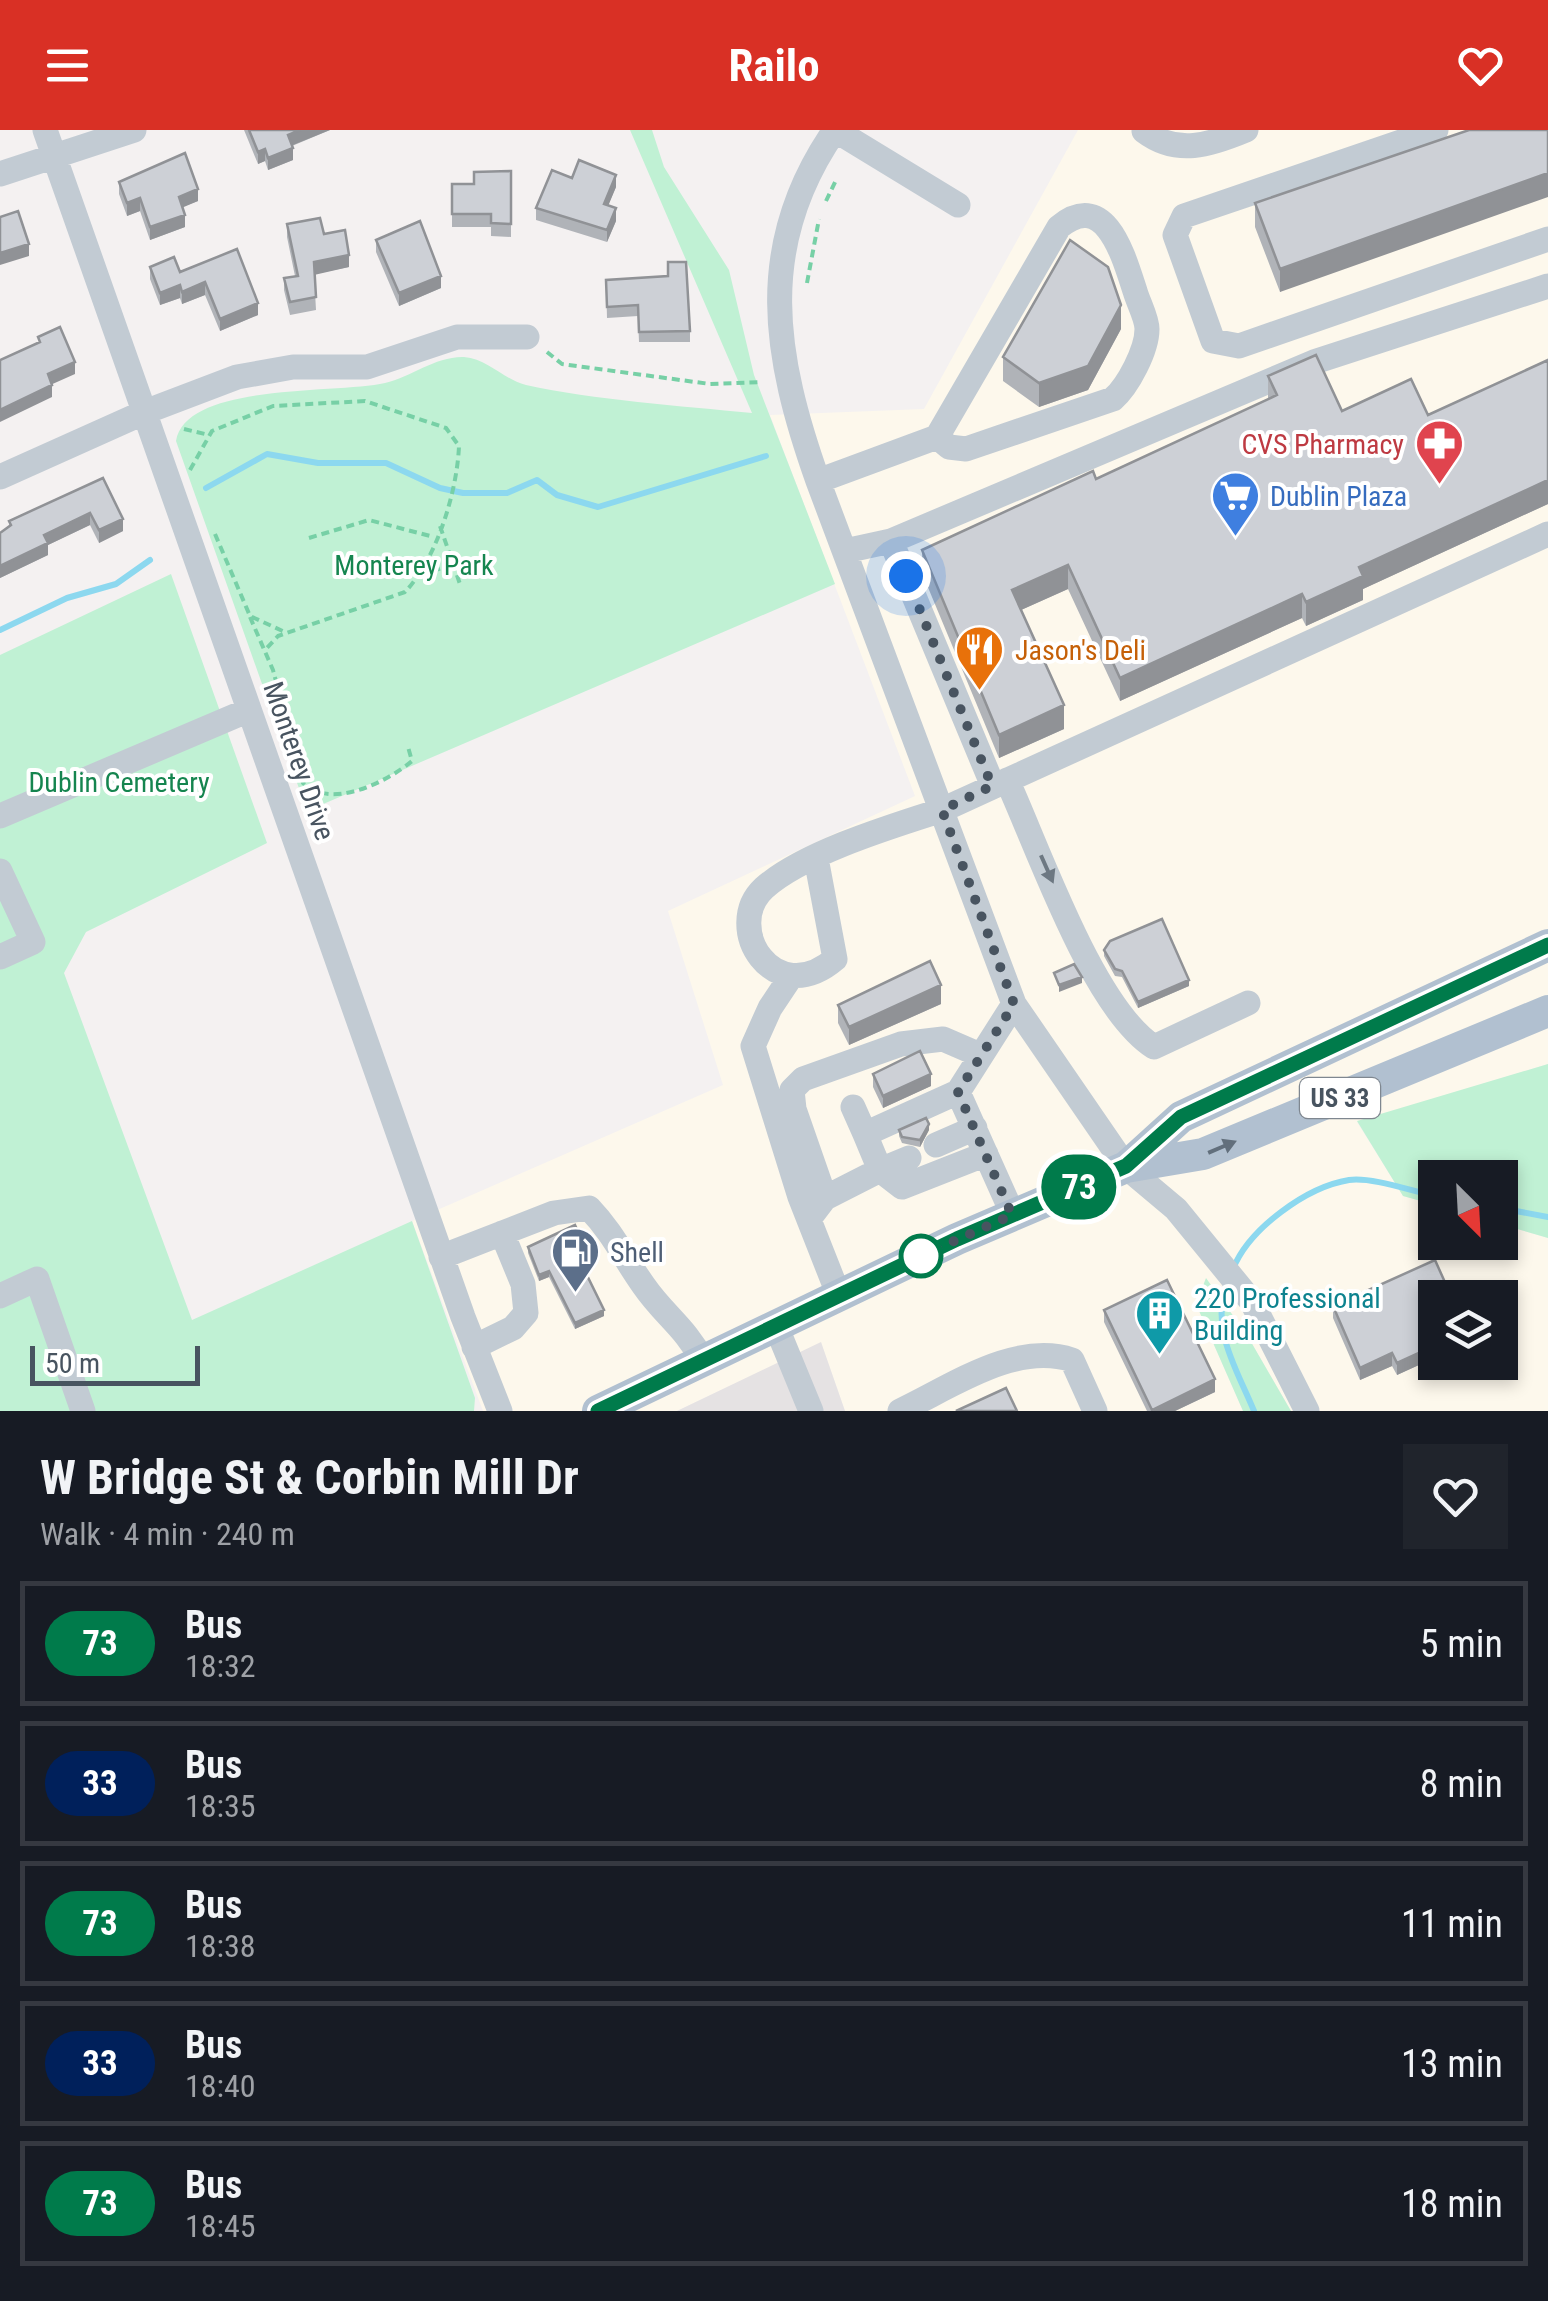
<!DOCTYPE html>
<html lang="en">
<head>
<meta charset="utf-8">
<style>
	:root { --surface:#171b24; --page:#20242c; --text:#f1f3f6; --muted:#9ea1a6; --line:#363941; --accent:#d93025 }
	body { margin:0; font-family:"Roboto Condensed",sans-serif; background:var(--page); color:var(--text); height:100vh; display:flex; flex-direction:column; font-size:38px; white-space:nowrap }
	* { box-sizing:border-box; margin:0 }
	p { font-size:32px; color:var(--muted) }
	.icon { flex:none; width:55px; height:55px; fill:none; stroke:currentColor; stroke-width:2; stroke-linecap:round; stroke-linejoin:round }
	.map { position:relative; height:1281px; overflow:hidden }
	.details { display:flex; flex-direction:column; background:var(--surface); flex:1 }
	.details>* { flex:none }
	.badge { padding:0 20px; border-radius:32px; font-size:35px; line-height:65px }
	.needle { width:65px; rotate:156deg }
	.buttons { position:absolute; left:1418px; top:1030px; display:grid; gap:20px }
	.buttons a { display:grid; place-items:center; width:100px; height:100px; border-radius:0px; background:var(--surface); box-shadow:0 5px 15px #0003; font-size:50px }
	.scale { position:absolute; left:30px; bottom:25px; width:170px; box-sizing:border-box; padding-left:10px; border:5px solid #485460; border-top:0; font-size:28px; line-height:35px; white-space:nowrap; color:#485460; -webkit-text-stroke:8px #fff; paint-order:stroke }
	.you { position:absolute; width:50px; height:50px; margin:-25px; border:8px solid #fff; border-radius:50%; background:#1a73e8; box-shadow:0 0 0 15px #1a73e833 }
	.map>.badge { position:absolute; translate:-50% -50%; box-shadow:0 0 0 5px #fff }
	.round { display:grid; place-items:center; flex:none; width:105px; height:105px; border-radius:0px; background:var(--page) }
	.head { display:flex; align-items:center; justify-content:space-between; height:170px; padding:0 40px }
	h1 { font-size:48px; font-weight:700; line-height:75px }
	ul { padding:0; list-style:none }
	li { display:flex; align-items:center; gap:30px; height:125px; margin:0 20px 15px; padding:0 20px; border:5px solid var(--line); border-radius:0px }
	li div { flex:1 }
	li b { display:block; font-size:38px }
	li em { font-style:normal }
	li .badge { min-width:110px; font-weight:700; text-align:center }
	header { display:flex; justify-content:space-between; align-items:center; height:130px; padding:0 40px; background:var(--accent); color:#fff; font-size:45px; font-weight:700 }
	.map>svg:first-child { display:block }
	.commercial { fill:#fdf8ec; fill-rule:evenodd }
	.education { fill:#e5e2e3 }
	.green { fill:#c0f1d4 }
	.lines { fill:none; stroke-linecap:round; stroke-linejoin:round }
	.stream { stroke:#8cd8ef; stroke-width:6 }
	.path { stroke:#77d0a6; stroke-width:4; stroke-dasharray:8 5; stroke-linecap:butt }
	.minor { stroke:#c2cbd3; stroke-width:25 }
	.major { stroke:#b1c0d0; stroke-width:32 }
	.wall { fill:#b0b3b8 }
	.shaded-wall { fill:#909296 }
	.building { fill:#cdd0d6; stroke:#909296; stroke-width:2.5 }
	.oneway { fill:#6d7882 }
	.oneway2 { fill:#626f7c }
	.line-casing { stroke:#fff; stroke-width:22 }
	.line { stroke:#007b4b; stroke-width:15 }
	.walk { stroke:#485460; stroke-width:10; stroke-dasharray:0 18 }
	.stop-dot { fill:#fff; stroke:#007b4b; stroke-width:5 }
	.labels { text-anchor:middle; dominant-baseline:central; stroke-width:8; stroke-linejoin:round; paint-order:stroke }
	.shield { fill:#fff; stroke:#7f8790; stroke-width:2.5 }
	.shield-label { font-size:25px; font-weight:bold; fill:#485460 }
	.health-label { font-size:28px; fill:#be3a42; stroke:#fff; text-anchor:end }
	.shop-label { font-size:28px; fill:#366cbe; stroke:#fff; text-anchor:start }
	.park-label { font-size:28px; fill:#15854f; stroke:#fff }
	.food-label { font-size:28px; fill:#c56008; stroke:#fff; text-anchor:start }
	.street-label { font-size:28px; fill:#485460; stroke:#fff }
	.service-label { font-size:28px; fill:#4e5e75; stroke:#fff; text-anchor:start }
	.culture-label { font-size:28px; fill:#0d838f; stroke:#fff; text-anchor:start }
</style>
</head>
<body>
<header><svg class="icon" aria-label="menu" viewBox="0 0 24 24"><path d="M4 6h16M4 12h16M4 18h16"/></svg>Railo<svg class="icon" aria-label="heart" viewBox="0 0 24 24"><path d="M12 20l-8-8c-3-5 5-10 8-4 3-6 11-1 8 4z"/></svg></header>
<div class="map">
<svg width="1548" height="1281" viewBox="0 0 1548 1281">
	<rect width="100%" height="100%" fill="#f4f1f1"/>
	<!-- commercial -->
	<path class="commercial" d="M1078,0H1548V934L1357,992L1403,1066L1435,1075V1112H1500V1094L1548,1108V1281H1291L1247,1205L1206,1149L1196,1174L1243,1281H845L821,1213L677,1281H483L412,1091L723,955L668,781L915,666L770,285L924,279ZM1435,1168H1500V1232H1435Z"/>
	<!-- education -->
	<path class="education" d="M821,1212L845,1281H677Z"/>
	<!-- green -->
	<path class="green" d="M630,0H652L664,37L729,140L754,245L835,454L307,681L176,311C186,252 339,264 385,253C411,247 436,226 464,227C488,229 503,249 526,255C594,270 681,276 752,283Z
		M171,444L267,713L86,802L64,843L192,1190L412,1091L475,1268L474,1281H0V525Z
		M1548,934V1108L1500,1094V1048H1435V1075L1403,1066L1357,991Z
		M1206,1148L1247,1205L1291,1281H1243L1196,1174Z"/>
	<g class="lines">
		<!-- stream -->
		<path class="stream" d="M206,358L267,324L318,333H386L440,358L463,363H507L537,350L557,365L598,377L766,326
			M0,500L67,468L116,454L150,430
			M1500,1078L1548,1087
			M1233,1139C1249,1099 1306,1057 1349,1050C1373,1047 1411,1061 1435,1066
			M1228,1151C1209,1198 1236,1237 1254,1281"/>
		<!-- path -->
		<path class="path" d="M826,71L837,48
			M807,153L819,89
			M547,222L562,234L710,254L761,252
			M184,299L209,305
			M190,340L212,301L273,276L365,271L446,298L459,316C457,362 437,428 405,462L278,506L266,519
			M440,396L461,457
			M215,404L250,486L287,503
			M309,408L369,390L434,407
			M420,445L454,434
			M250,487L273,540L303,653C331,680 387,652 412,631L408,617"/>
		<!-- minor -->
		<path class="minor" d="M45,0L463,1187L500,1281
			M835,0C754,116 774,227 818,351L1014,874L1126,1037L1176,1079L1252,1172L1307,1281
			M835,0L958,75
			M1436,0L1184,86L1175,105L1213,211L1239,216L1548,109
			M1144,1C1177,26 1210,15 1246,0
			M0,44L134,0
			M0,347L145,282L237,247L293,237H367L457,207H527
			M818,351L937,307L1059,97C1106,58 1124,128 1135,161C1138,172 1147,188 1147,199C1147,220 1128,256 1113,269L966,319L949,317L937,307
			M891,411L993,656
			M845,421L891,411L1314,232L1548,156
			M1007,650C1039,720 1093,878 1154,917L1248,873
			M0,686L249,580
			M816,728L835,829C774,881 722,797 764,758C803,723 892,696 942,680L1548,404
			M0,741L33,812L0,827
			M790,848L770,878L753,916L800,1067L839,1166
			M958,962L1013,1085
			M853,977L865,1004
			M936,1015L975,998
			M909,1028L880,1040L902,1057L986,1024
			M825,1068L794,979L792,960L803,949L901,914L943,909L980,925
			M809,1089L825,1068L880,1040L865,1004L958,962L1014,874
			M441,1127L554,1083L589,1078C613,1103 624,1128 644,1156C664,1185 685,1197 703,1231
			M0,1166L37,1149L83,1281
			M776,1196L811,1281
			M474,1217L513,1198L526,1183L523,1154L502,1103
			M900,1281C951,1257 1015,1211 1072,1230L1095,1281"/>
		<!-- major -->
		<path class="major" d="M1126,1037L1181,987L1548,815
			M598,1281L957,1109L1126,1037L1203,1024L1548,881"/>
	</g>
	<!-- wall -->
	<path class="wall" d="M244,0H330L292,16L293,30L268,40L265,31L258,34Z
		M1469,0L1280,162L1255,97V73Z
		M511,41V107L491,106V97H452V54H474Z
		M572,48L616,57L608,75L616,91L607,112L536,90V78Z
		M119,52L198,71L182,77L185,97L150,110L140,81L127,86L119,64Z
		M287,94L324,104L349,137L314,144L316,180L290,185L284,160V148L295,146L287,107Z
		M376,110L441,158L399,176L376,122Z
		M237,119L258,185L220,201L205,165L182,174L180,168L160,175L150,149V137L180,142Z
		M606,150L690,201V212H639L638,186L607,188Z
		M1121,199L1088,260L1039,277L1003,251V227Z
		M1548,230V374L1363,459V470L1306,496L1302,488L1120,571L1068,459L1021,480L1064,599L999,628L922,443V420L1096,349L1268,269V246L1342,281L1428,285Z
		M103,348L123,401L99,413L90,395L48,415V425L0,448V403L9,397V391Z
		M1104,820L1189,856L1138,878L1122,847L1115,846L1104,826Z
		M941,874L849,915L838,893V875Z
		M873,944L931,956L883,978L873,957Z
		M899,1000H929L920,1017L902,1013L899,1006Z
		M528,1117L588,1129L581,1132L604,1186L575,1199L549,1147L539,1151L528,1123Z
		M1333,1176L1432,1217V1229L1397,1245L1392,1236L1360,1250L1333,1188Z
		M1104,1180L1215,1262L1175,1281H1147L1104,1192Z"/>
	<!-- shaded-wall -->
	<path class="shaded-wall" d="M300,0H330L288,17V5Z
		M293,18V30L268,40V28Z
		M265,19V31L258,34V22Z
		M1548,43V67L1280,162V139Z
		M616,45V57L604,86V74Z
		M198,59V71L179,79V67Z
		M140,68V81L127,86V73Z
		M616,78V91L607,112V100Z
		M185,85V97L150,110V97Z
		M29,114V126L0,135V123Z
		M349,125V137L314,145V132Z
		M441,146V158L399,176V163Z
		M205,152V165L182,174V162Z
		M180,155V168L160,175V163Z
		M258,173V185L220,201V189Z
		M1121,175V199L1088,260L1039,277V253Z
		M75,232V244L48,256V244Z
		M52,255V267L0,292V280Z
		M1548,350V374L1363,459V470L1306,496V472L1359,437Z
		M90,383V395L48,415V425L0,448V436L44,405Z
		M123,389V401L99,413V400Z
		M1068,435V459L1012,484V460Z
		M1302,464V488L1120,571V548Z
		M1064,575V599L999,628V605Z
		M1082,847V853L1059,862V855Z
		M1189,850V856L1138,878V872Z
		M941,855V874L849,915V897Z
		M931,944V956L883,978V966Z
		M929,994V1000L920,1017V1010Z
		M588,1123V1129L578,1133V1127Z
		M549,1141V1147L539,1151V1145Z
		M604,1180V1186L575,1199V1193Z
		M1435,1203V1215L1427,1219V1207Z
		M1432,1217V1229L1397,1245V1233Z
		M1392,1223V1236L1360,1250V1238Z
		M1215,1249V1262L1175,1281H1152Z"/>
	<!-- building -->
	<path class="building" d="M249,0H300L288,5L293,18L268,28L265,19L258,22Z
		M1469,0H1548V43L1280,139L1255,73Z
		M185,23L198,59L179,67L185,85L150,97L140,68L127,73L119,52Z
		M579,30L616,45L604,74L616,78L607,100L536,78L552,40L572,48Z
		M511,41V94L491,93V84H452V54H474V42Z
		M18,81L29,114L0,123V87Z
		M320,88L324,104L345,100L349,125L314,132L316,167L290,172L284,148L298,146L287,94Z
		M420,91L441,146L399,163L376,110Z
		M1070,110L1108,137L1121,175L1088,236L1039,253L1003,227Z
		M237,119L258,173L220,189L205,152L182,162L180,155L160,163L150,137L174,127L180,142Z
		M668,132H686L690,201L639,202L638,175L607,177L606,150L668,146Z
		M60,197L75,232L48,244L52,255L0,280V230L40,212L38,207Z
		M1316,225L1342,281L1411,249L1428,285L1548,230V350L1359,437L1363,446L1306,472L1302,464L1120,548L1068,435L1012,460L1064,575L999,605L922,420L1093,341L1096,349L1277,265L1268,246Z
		M103,348L123,389L99,400L90,383L44,405L48,413L0,436V403L11,395L9,391Z
		M1162,789L1189,850L1138,872L1122,841L1115,839L1104,820L1110,811Z
		M930,831L941,855L849,897L838,875Z
		M1074,834L1082,847L1059,855L1054,843Z
		M920,921L931,944L883,966L873,944Z
		M926,988L929,994L920,1010L902,1007L899,1000Z
		M575,1095L588,1123L578,1127L604,1180L575,1193L549,1141L539,1145L528,1117Z
		M1435,1130L1452,1168H1435V1203L1427,1207L1432,1217L1397,1233L1392,1223L1360,1238L1333,1176Z
		M1167,1150L1215,1249L1152,1280L1104,1180Z
		M1006,1258L1017,1281H956Z"/>
	<!-- one-way arrows -->
	<defs><path id="oneway-solid" d="M-6-.8H1V-3.2L6.5 0L1 3.2V.8H-6Z" transform="scale(2.5)"/></defs>
	<use class="oneway" href="#oneway-solid" transform="translate(1047 739) rotate(66)"/>
	<use class="oneway2" href="#oneway-solid" transform="translate(1222 1017) rotate(-23)"/>
	<g class="lines">
		<defs>
			<path id="line" d="M598,1281L957,1109L1126,1036L1181,987L1548,815"/>
		</defs>
		<!-- line casing -->
		<use href="#line" class="line-casing"/>
		<!-- line -->
		<use href="#line" class="line"/>
		<!-- walk -->
		<path class="walk" d="M906,446L992,656L942,680L1014,874L958,962L1012,1085L921,1126"/>
	</g>
	<!-- icons -->
	<defs>
		<symbol id="pharmacy-pin" viewBox="-11 -11 22 30"><path d="M0 17L-7.5 6A9.5 9.5 0 1 1 7.5 6Z" fill="#e0444e" stroke="#fff"/><path d="M-2-6h4v4h4v4h-4v4h-4v-4h-4v-4h4Z" fill="#fff"/></symbol>
		<symbol id="supermarket-pin" viewBox="-11 -11 22 30"><path d="M0 17L-7.5 6A9.5 9.5 0 1 1 7.5 6Z" fill="#3f7fe0" stroke="#fff"/><path d="M-6-5.5h2.5l.6 2H6L4.5 2H-2.5L-4.4-4H-6ZM-1.5 3.2a1.3 1.3 0 1 0 .1 0ZM3 3.2a1.3 1.3 0 1 0 .1 0Z" fill="#fff"/></symbol>
		<symbol id="restaurant-pin" viewBox="-11 -11 22 30"><path d="M0 17L-7.5 6A9.5 9.5 0 1 1 7.5 6Z" fill="#e8710a" stroke="#fff"/><path d="M-5-6h1v4h1v-4h1v4h1v-4h1v5L-1.5 .5V6h-2V.5L-5-1ZM5-6V6H3V1.5H1.5Q1.5-4 5-6Z" fill="#fff"/></symbol>
		<symbol id="fuel-pin" viewBox="-11 -11 22 30"><path d="M0 17L-7.5 6A9.5 9.5 0 1 1 7.5 6Z" fill="#5c6f8a" stroke="#fff"/><path d="M-5.5-6h7V0h2V4h1.3V-2.5L3-4.5l.8-.8L6-3V5H2.5V1h-1V6h-7ZM-4.2-4.7v3.2H.2V-4.7Z" fill="#fff"/></symbol>
		<symbol id="building-pin" viewBox="-11 -11 22 30"><path d="M0 17L-7.5 6A9.5 9.5 0 1 1 7.5 6Z" fill="#0f9aa8" stroke="#fff"/><path d="M-4-6H4V6H1V3H-1V6H-4ZM-2.5-4.3h1.7v1.8h-1.7ZM.8-4.3h1.7v1.8H.8ZM-2.5-1h1.7V.8h-1.7ZM.8-1h1.7V.8H.8Z" fill="#fff"/></symbol>
	</defs>
	<g fill-rule="evenodd">
		<use href="#pharmacy-pin" x="1412" y="286" width="55" height="75"/>
		<use href="#supermarket-pin" x="1208" y="338" width="55" height="75"/>
		<use href="#restaurant-pin" x="952" y="492" width="55" height="75"/>
		<use href="#fuel-pin" x="548" y="1094" width="55" height="75"/>
		<use href="#building-pin" x="1132" y="1156" width="55" height="75"/>
	</g>
	<!-- markers -->
	<circle class="stop-dot" cx="921" cy="1126" r="20"/>
	<g class="labels">
		<!-- shield labels -->
		<rect class="shield" x="1300" y="948" width="80" height="40" rx="8"/>
		<g class="shield-label">
			<text x="1340" y="968">US 33</text>
		</g>
		<!-- health labels -->
		<g class="health-label">
			<text x="1404" y="314">CVS Pharmacy</text>
		</g>
		<!-- shop labels -->
		<g class="shop-label">
			<text x="1270" y="366">Dublin Plaza</text>
		</g>
		<!-- park labels -->
		<g class="park-label">
			<text x="414" y="435">Monterey Park</text>
			<text x="119" y="652">Dublin Cemetery</text>
		</g>
		<!-- food labels -->
		<g class="food-label">
			<text x="1015" y="520">Jason's Deli</text>
		</g>
		<!-- street labels -->
		<g class="street-label">
			<text transform="translate(299 631) rotate(71)">Monterey Drive</text>
		</g>
		<!-- service labels -->
		<g class="service-label">
			<text x="610" y="1122">Shell</text>
		</g>
		<!-- culture labels -->
		<g class="culture-label">
			<text x="1194" y="1168">220 Professional<tspan x="1194" dy="32">Building</tspan></text>
		</g>
	</g>
</svg>
<div class="buttons">
<a><svg class="needle" viewBox="-14 -14 28 28"><path d="M0-13l5 13h-10z" fill="#e53935"/><path d="M0 13l5-13h-10z" fill="#9ea1a6"/></svg></a>
<a><svg class="icon" aria-label="layers" viewBox="0 0 24 24"><path d="M12 4l9 5-9 5-9-5zM3 14l9 5 9-5"/></svg></a>
</div>
<div class="scale">50 m</div>
<div class="you" style="left:906px;top:446px"></div>
<b class="badge" style="left:1079px;top:1057px;background:#007b4b;color:#fff">73</b>
</div>
<section class="details">
<div class="head"><div><h1>W Bridge St &amp; Corbin Mill Dr</h1><p>Walk · 4 min · 240 m</p></div><a class="round"><svg class="icon" aria-label="heart" viewBox="0 0 24 24"><path d="M12 20l-8-8c-3-5 5-10 8-4 3-6 11-1 8 4z"/></svg></a></div>
<ul>
<li><span class="badge" style="background:#007b4b;color:#fff">73</span><div><b>Bus</b><p>18:32</p></div><em>5 min</em></li>
<li><span class="badge" style="background:#00205b;color:#fff">33</span><div><b>Bus</b><p>18:35</p></div><em>8 min</em></li>
<li><span class="badge" style="background:#007b4b;color:#fff">73</span><div><b>Bus</b><p>18:38</p></div><em>11 min</em></li>
<li><span class="badge" style="background:#00205b;color:#fff">33</span><div><b>Bus</b><p>18:40</p></div><em>13 min</em></li>
<li><span class="badge" style="background:#007b4b;color:#fff">73</span><div><b>Bus</b><p>18:45</p></div><em>18 min</em></li>
</ul>
</section>
</body>
</html>
